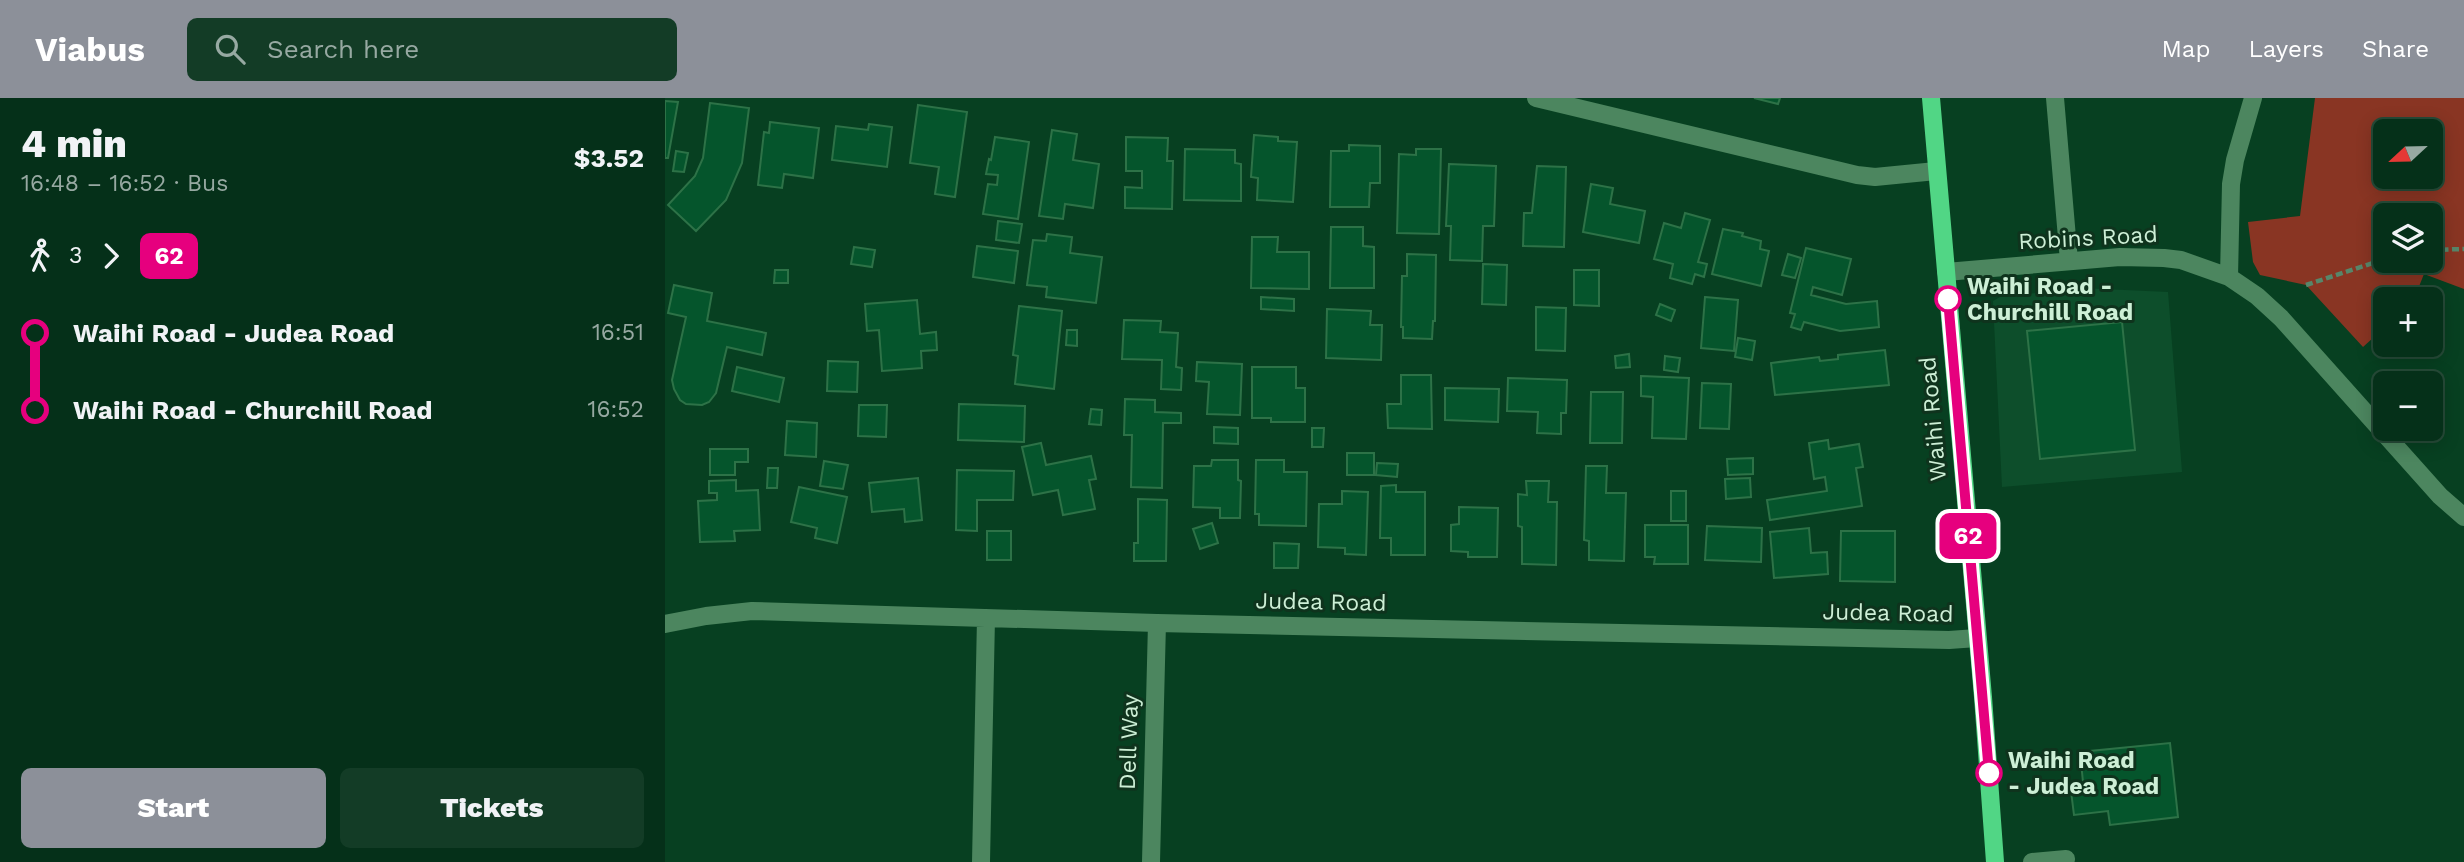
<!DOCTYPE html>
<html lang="en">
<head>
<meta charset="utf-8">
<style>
	:root { --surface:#053019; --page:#133c26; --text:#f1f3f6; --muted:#97a9a2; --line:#264b38; --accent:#8c9099 }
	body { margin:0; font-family:"Work Sans",sans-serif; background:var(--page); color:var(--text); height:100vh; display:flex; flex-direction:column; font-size:26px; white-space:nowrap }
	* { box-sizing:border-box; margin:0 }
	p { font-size:23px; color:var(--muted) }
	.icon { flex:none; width:38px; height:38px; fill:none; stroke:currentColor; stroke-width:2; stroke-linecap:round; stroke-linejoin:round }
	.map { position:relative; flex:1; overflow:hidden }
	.side { display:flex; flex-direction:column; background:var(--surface); width:665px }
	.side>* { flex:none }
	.badge { padding:0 14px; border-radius:10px; font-size:24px; line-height:46px }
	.needle { width:46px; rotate:248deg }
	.controls { position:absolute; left:1708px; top:21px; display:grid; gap:14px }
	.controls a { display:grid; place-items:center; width:70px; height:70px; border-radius:10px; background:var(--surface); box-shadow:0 4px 18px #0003,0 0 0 2px var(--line); font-size:35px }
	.map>.badge { position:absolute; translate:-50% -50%; box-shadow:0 0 0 4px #fff }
	.legs { display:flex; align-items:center; gap:10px; height:77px; padding:0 21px; font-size:23px }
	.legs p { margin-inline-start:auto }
	.head { display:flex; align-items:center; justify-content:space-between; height:119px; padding:0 21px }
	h1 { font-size:38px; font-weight:800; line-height:52px }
	.cta { display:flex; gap:14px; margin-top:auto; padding:14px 21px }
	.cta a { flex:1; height:80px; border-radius:10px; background:var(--accent); color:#fff; font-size:28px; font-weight:800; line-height:80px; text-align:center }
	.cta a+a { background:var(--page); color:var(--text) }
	ul { padding:0 21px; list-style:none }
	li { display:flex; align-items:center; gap:24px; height:77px; font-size:26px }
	li i { display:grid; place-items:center; width:10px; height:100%; margin:0 9px; background:currentColor }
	li i::after { content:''; width:18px; height:18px; margin:-9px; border:5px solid; border-radius:50%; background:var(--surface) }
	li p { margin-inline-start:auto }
	li:first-child i { background:linear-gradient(#0000 50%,currentColor 0) }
	li:last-child i { background:linear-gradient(currentColor 50%,#0000 0) }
	header { display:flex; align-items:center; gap:42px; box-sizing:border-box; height:98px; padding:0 35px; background:var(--accent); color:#fff }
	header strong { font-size:33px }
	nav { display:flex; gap:38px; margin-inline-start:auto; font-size:24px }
	.search { width:490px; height:63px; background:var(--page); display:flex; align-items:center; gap:18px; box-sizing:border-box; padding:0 24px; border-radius:10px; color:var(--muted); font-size:26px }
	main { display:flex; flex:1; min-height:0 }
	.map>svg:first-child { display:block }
	.built { fill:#0d4e2b }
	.green { fill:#893523; fill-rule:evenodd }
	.building { fill:#05552c; stroke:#2d7247; stroke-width:2 }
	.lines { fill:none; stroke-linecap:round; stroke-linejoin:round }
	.path { stroke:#57866a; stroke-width:4.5; stroke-dasharray:7 3.5; stroke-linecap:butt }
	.minor { stroke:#4c865f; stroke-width:18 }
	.major { stroke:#51d685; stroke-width:18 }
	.line-1-casing { stroke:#fff; stroke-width:16 }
	.line-1 { stroke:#e6007e; stroke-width:10 }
	.stop-1-dot { fill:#fff; stroke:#e6007e; stroke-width:3.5 }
	.labels { text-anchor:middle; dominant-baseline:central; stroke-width:6; stroke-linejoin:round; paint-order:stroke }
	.street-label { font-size:23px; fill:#cdefd6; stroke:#0f331d }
	.stop-label { font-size:23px; font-weight:bold; fill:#cdefd6; stroke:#0f331d; text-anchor:start }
</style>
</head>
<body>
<header>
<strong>Viabus</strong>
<div class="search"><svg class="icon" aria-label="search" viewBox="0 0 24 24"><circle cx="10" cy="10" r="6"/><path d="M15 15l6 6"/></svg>Search here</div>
<nav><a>Map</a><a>Layers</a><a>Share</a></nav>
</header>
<main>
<section class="side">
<div class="head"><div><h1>4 min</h1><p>16:48 – 16:52 · Bus</p></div><b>$3.52</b></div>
<div class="legs"><svg class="icon" aria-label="walk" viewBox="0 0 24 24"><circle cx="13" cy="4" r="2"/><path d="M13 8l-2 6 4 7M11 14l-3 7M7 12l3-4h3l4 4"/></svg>3<svg class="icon" aria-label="forward" viewBox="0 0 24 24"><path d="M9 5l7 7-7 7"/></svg><b class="badge" style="background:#e6007e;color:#fff">62</b></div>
<ul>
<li><i style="color:#e6007e"></i><b>Waihi Road - Judea Road</b><p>16:51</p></li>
<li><i style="color:#e6007e"></i><b>Waihi Road - Churchill Road</b><p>16:52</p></li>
</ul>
<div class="cta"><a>Start</a><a>Tickets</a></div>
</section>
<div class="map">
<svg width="1799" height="764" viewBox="0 0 1799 764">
	<rect width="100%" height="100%" fill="#074021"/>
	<!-- built -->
	<path class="built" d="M1416,190L1503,194L1517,374L1337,389L1328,203L1335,199Z"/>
	<!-- green -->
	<path class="green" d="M1650,0H1799V191L1759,176L1749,201H1720V229L1698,249L1641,187L1595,177L1588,164L1583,124L1635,118ZM1720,33H1766V79H1720ZM1720,117H1766V163H1720Z"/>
	<!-- building -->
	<path class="building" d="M1089,0H1115L1113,6Z
		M0,3L13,4L3,60H0Z
		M45,5L84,10L77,65L61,102L31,133L3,107L30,78L38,60Z
		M253,7L302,14L290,99L270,96L274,69L245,65Z
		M105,24L154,30L148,80L119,76L117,90L93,87L99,34L104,35Z
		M204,26L227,29L222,69L167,62L171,28L203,32Z
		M387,32L412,36L408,62L434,66L428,110L400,106L398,121L374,118Z
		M589,37L613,39V43L632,44L628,104L592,102L593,80L586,79Z
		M330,39L364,44L353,121L318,116L323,86L332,87L333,77L321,76L324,61L326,62Z
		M461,39L503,40L502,63H508L507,111L460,110V89L477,90V73H461Z
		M684,47L715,48V85H705L704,109H665L666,53H684Z
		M520,51L570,52V65L576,66V103L519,102Z
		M751,51H776L774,136L732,135L734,56L751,57Z
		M11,53L23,55L19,74L8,73Z
		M784,66L831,68L829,128H818L817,163L785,162L786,128H781Z
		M872,68L901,69L899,149L858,148L859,115H867Z
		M926,86L948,90L945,106L980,113L974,145L918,134Z
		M1020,115L1045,122L1033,164L1042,166L1039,179L1030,176L1027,186L1005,180L1008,166L989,161L999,125L1016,130Z
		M333,123L357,126L354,145L331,142Z
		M666,129H698V148L709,149V190H665Z
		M1058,131L1078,135L1077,138L1096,143L1095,151L1104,153L1096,188L1047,176Z
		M382,136L407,139L405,155L437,159L431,205L381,199L382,189L362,187L368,142L381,143Z
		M587,139H613L612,154H644V191L586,190Z
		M312,148L353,153L349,185L308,179Z
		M189,149L210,152L207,169L186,166Z
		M1141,150L1186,161L1177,197L1148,189L1146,197L1181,206L1212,203L1214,229L1175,233L1139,224L1136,232L1126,229L1130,216L1125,215Z
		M742,156L771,157L770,223H768L767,241L738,240V229H736L737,178H742Z
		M1123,156L1136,160L1130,180L1117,177Z
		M818,166L842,167L841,207L817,206Z
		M110,172H123V185H109Z
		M909,172H934V208L909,207Z
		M9,187L47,195L42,223L101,235L97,257L62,249L51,295L44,304L37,307L21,306L15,302L9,291L7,282L21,219L3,215Z
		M596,199L629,201V213L596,211Z
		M1040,199L1073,202L1069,253L1036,250Z
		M252,202L255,236L271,234L272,252L256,253L257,270L217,273L214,232L202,233L200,206Z
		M995,206L1010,212L1006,223L991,217Z
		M354,208L397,213L389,291L350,286L353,258L348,257Z
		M871,209L901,210L900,253L871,252Z
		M662,211L706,213L705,227H717L716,262L661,260Z
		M459,222L496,223L495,234L513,235L511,269L517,270L516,292L496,291L497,262L457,261Z
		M1457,224L1470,352L1375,361L1362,233Z
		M402,232H412V248L401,247Z
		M1073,240L1090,243L1087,262L1070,259Z
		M1220,252L1224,287L1110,297L1106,265L1154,259L1155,263L1173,261V257Z
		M964,256L965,269L951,270L950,258Z
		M1000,258L1015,260L1013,274L999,272Z
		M163,263L193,264L192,294L162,293Z
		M532,264L577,266L575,317L542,316L544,284L531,283Z
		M72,269L119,280L114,304L67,293Z
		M587,269H631V290H640V324H606V320H587Z
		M736,277H766L767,331L723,330L722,306H736Z
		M976,278L1024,280L1021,341L987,340L988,299L976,298Z
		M843,280L902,282L901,315H896V336L872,335L873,314L842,313Z
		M1037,285L1066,286L1064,331L1035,330Z
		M780,290L834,291L833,324L780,322Z
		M926,294H958L957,345H925Z
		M460,301L490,302V314L516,315V325H498L497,390L466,389L467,337H459Z
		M294,306L360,308L359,344L293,342Z
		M194,307H222L221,339L193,338Z
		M426,311L437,312L436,327L424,326Z
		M122,323L152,325L151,359L120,357Z
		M549,329L573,330V346L549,345Z
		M647,330H659L658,349H647Z
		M1163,342L1164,351L1194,346L1198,369L1191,370L1197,408L1105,422L1102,402L1162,393L1160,379L1149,381L1144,345Z
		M376,345L381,367L426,358L431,381L424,382L430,411L398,417L393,392L368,397L357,349Z
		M45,351H83V364H70V377H45Z
		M682,355H709V377H682Z
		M1088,360V376L1063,377L1062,361Z
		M547,362H573V382L576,383L575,420H555V410L528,409L529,368H546Z
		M591,362H619V374H642L641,428L594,427V416H590Z
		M159,363L183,367L178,391L155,388Z
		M712,365L733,366L732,379L711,377Z
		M921,368H942L941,395H961L959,463L924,462V443L919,442Z
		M103,370H113L112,390H102Z
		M292,372L349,373L348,402H312V433L291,432Z
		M253,380L257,422L240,424L239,411L207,414L204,385Z
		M1085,380L1086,399L1061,401L1060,381Z
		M71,382V393L93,392L95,432L69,433L70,443L35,444L33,403L52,402V395H44V383Z
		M861,383H884L883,404H892L891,467L857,466V429L853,428V396L862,397Z
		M731,387V394H760V457H726V440H715L716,388Z
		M134,389L182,399L172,445L150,440L152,430L126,424Z
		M677,393L703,394L701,457L680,456V450L653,449L654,406H677Z
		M1006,393H1021V423H1006Z
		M473,401L502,402L501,463H469V445H473Z
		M794,409L833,410L832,459H803V454L786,453V427L794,426Z
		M547,425L553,445L535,451L528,431Z
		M980,427H1023V466H989L990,459H980Z
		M1042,428L1097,430L1096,464L1040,462Z
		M1144,430L1146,455L1162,454L1163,476L1109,480L1105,434Z
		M322,433H346V462H322Z
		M1176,433H1230V484L1175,483Z
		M609,445L634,446L633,470H609Z
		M1505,645L1513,719L1445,727L1443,713L1409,717L1405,685L1418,684L1415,654Z"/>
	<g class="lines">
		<!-- path -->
		<path class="path" d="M1766,152L1799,151
			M1641,187L1720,161"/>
		<!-- minor -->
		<path class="minor" d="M871,0L1192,77L1210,79L1271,73
			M1390,0L1404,163
			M1281,174L1455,159L1499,160L1516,162L1564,179L1592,198L1616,220L1775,398L1799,419
			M1564,179L1566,86L1570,62L1588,0
			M0,526L41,518L87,513L492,525L1284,542L1312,540
			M316,764L321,520
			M486,764L492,525
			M1367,764L1401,761"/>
		<!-- major -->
		<path class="major" d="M1266,0L1318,599L1330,764"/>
	</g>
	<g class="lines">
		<defs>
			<path id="line-1" d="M1283,201L1324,675"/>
		</defs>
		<!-- line-1 casing -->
		<use href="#line-1" class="line-1-casing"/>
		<!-- line-1 -->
		<use href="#line-1" class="line-1"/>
	</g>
	<!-- markers -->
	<g class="stop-1-dot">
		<circle cx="1283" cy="201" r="12"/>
		<circle cx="1324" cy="675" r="12"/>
	</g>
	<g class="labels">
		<!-- street labels -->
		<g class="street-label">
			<text transform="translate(1423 140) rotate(-3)">Robins Road</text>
			<text transform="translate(1268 321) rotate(-95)">Waihi Road</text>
			<text transform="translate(656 504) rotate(1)">Judea Road</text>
			<text transform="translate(1223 515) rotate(1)">Judea Road</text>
			<text transform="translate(464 644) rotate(-88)">Dell Way</text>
		</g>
		<!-- stop labels -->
		<g class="stop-label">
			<text x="1302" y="188">Waihi Road -<tspan x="1302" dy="26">Churchill Road</tspan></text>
			<text x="1343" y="662">Waihi Road<tspan x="1343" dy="26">- Judea Road</tspan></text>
		</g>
	</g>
</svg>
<div class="controls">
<a><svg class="needle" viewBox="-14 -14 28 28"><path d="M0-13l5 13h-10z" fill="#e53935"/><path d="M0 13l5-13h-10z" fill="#97a9a2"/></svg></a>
<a><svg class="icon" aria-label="layers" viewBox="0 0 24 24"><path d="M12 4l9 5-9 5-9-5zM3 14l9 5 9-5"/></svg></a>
<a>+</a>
<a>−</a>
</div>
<b class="badge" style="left:1303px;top:438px;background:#e6007e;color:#fff">62</b>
</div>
</main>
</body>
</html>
